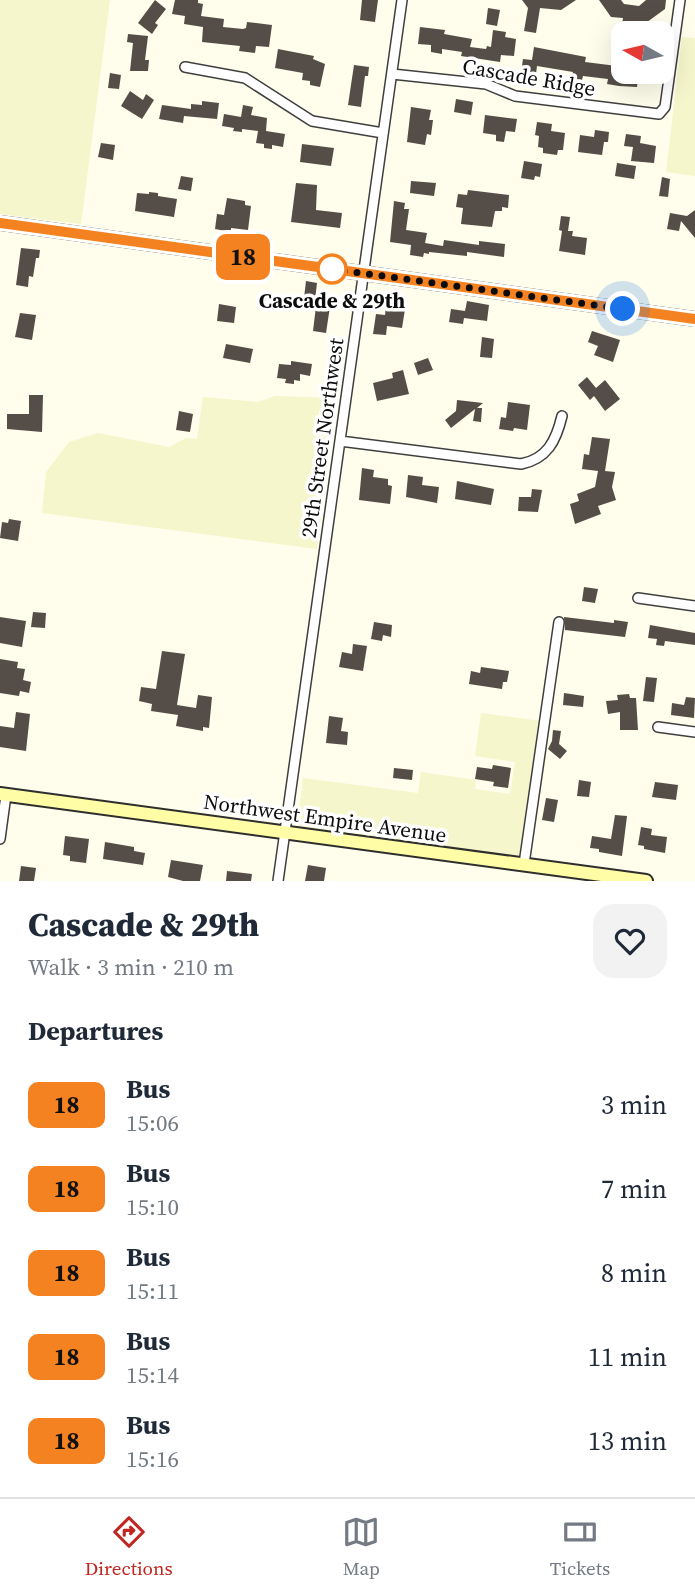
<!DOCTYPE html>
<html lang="en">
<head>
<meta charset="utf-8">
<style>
	:root { --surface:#fff; --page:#f2f2f3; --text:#1f2937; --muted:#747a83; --line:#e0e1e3; --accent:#c12720 }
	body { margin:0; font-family:"Source Serif 4",serif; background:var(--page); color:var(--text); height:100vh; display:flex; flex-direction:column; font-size:26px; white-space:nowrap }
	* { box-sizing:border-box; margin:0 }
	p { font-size:23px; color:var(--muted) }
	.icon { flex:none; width:38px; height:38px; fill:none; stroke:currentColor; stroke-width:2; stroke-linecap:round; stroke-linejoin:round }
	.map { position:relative; height:881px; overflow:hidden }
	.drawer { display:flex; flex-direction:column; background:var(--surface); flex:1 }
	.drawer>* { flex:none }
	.badge { padding:0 14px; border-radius:10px; font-size:24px; line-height:46px }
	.needle { width:46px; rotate:278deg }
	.tools { position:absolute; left:611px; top:21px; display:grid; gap:14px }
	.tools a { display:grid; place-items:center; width:63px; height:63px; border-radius:14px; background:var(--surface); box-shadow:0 7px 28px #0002; font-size:35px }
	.you { position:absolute; width:35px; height:35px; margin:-18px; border:5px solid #fff; border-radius:50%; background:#1a73e8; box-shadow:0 0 0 10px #1a73e833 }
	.map>.badge { position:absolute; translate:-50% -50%; box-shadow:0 0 0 4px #fff }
	h2 { padding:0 28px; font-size:26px; line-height:63px }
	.round { display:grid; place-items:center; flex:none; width:74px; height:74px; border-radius:21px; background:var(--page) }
	.summary { display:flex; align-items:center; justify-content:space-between; height:119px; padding:0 28px }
	h1 { font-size:33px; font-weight:800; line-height:52px }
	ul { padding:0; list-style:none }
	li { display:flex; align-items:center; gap:21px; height:84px; padding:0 28px }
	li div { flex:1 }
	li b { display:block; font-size:26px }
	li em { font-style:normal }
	li .badge { min-width:77px; font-weight:700; text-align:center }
	.menu { display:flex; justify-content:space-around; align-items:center; height:98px; border-top:2px solid var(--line); background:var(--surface); font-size:19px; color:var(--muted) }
	.menu a { display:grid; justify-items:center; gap:4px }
	.menu .active { color:var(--accent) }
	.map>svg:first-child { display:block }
	.farmland { fill:#f5f6cb }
	.building { fill:#554e48 }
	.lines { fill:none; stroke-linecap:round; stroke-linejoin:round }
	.street-casing { stroke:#3f3f3f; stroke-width:12 }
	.secondary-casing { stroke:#2e2e2e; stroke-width:16 }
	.street { stroke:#fff; stroke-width:9 }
	.secondary { stroke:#fffea6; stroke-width:12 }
	.line-casing { stroke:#fff; stroke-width:16 }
	.line { stroke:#f58220; stroke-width:10 }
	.walk { stroke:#0c0c0c; stroke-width:7; stroke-dasharray:0 12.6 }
	.stop-dot { fill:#fff; stroke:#f58220; stroke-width:3.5 }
	.labels { text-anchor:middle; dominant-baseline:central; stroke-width:7; stroke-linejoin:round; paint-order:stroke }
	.street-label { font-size:21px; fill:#0c0c0c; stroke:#fff }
	.stop-label { font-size:21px; font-weight:bold; fill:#0c0c0c; stroke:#fff }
</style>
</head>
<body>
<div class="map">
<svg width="695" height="881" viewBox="0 0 695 881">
	<rect width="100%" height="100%" fill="#fffdeb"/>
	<!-- farmland -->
	<path class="farmland" d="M0,0H110L81,224L0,214Z
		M682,37L695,38V176L666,172Z
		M275,396L336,398L317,549L42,513L46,472L69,442L98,433L169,447L186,438L197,439L203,397L258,402Z
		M481,713L541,721L521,858L297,827L303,778L418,793L421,772L476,780L475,789L510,794L515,762L475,756Z"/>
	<!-- building -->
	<path class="building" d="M155,0L166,9L155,23L158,25L152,34L138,23Z
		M175,0H198V3L203,4L201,16L224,19L223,27L243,29L246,28L247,22L272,25L269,47L256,46L255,53L239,51L240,46L202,42L203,27L184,24L185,16L172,14Z
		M362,0H378L375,22L360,20Z
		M522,0H576L561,10L540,8L536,33L524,31L528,8Z
		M599,0H621L624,4L639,6L646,0H666L665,9L632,33H621L623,18L611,17Z
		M488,8L500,10L497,26L486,24Z
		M420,27L445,30L444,34L472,39L470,47L486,49L487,46L491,47L493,30L506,32L505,37L516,39L514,56L501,55L500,62L461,56L462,52L442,49V54L431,52V45L418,44Z
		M128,34L148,36L145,60H149L148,71H130L133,43L127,42Z
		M534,47L586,57L585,62L617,66L616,72H653L651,81L638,79L637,87L619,86L607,84L608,79L583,76L582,80L571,78L573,72L537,66L536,74L521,72L523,59L532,60Z
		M278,49L314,56L313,59L325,64L320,87L310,85V81L302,80L303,73L275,68Z
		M354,65L369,67L368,76H365L361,107L348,105Z
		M110,73L121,75L119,89L108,88Z
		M130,91L143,100L146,94L154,100L142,119L121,106Z
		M456,99L473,102L471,115L454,112Z
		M202,101L219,103L217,119L184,116L183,123L159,119L162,105L191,109V104L202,105Z
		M243,105L253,107L251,115L267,118L266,131L285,134L283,147L272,145V149L264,148V144L256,143L258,131L242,129V132L233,131L234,128L222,126L224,114L241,117Z
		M411,107L431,110L429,120H433L431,135L427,134L425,145L407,142Z
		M485,115L517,119L515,132L506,131L504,142L496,141V135L483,133Z
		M537,122L552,124L551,131L565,133L563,150H558L557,155L543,153V148L538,147L539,136L535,135Z
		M595,130L609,132L608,142H604L602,155L578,152L580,135L594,137Z
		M626,134L641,136L640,143L656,146L654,163L631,161L633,147L624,146Z
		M101,143L115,145L113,160L98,157Z
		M302,144L334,148L331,166L300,162Z
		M524,161L542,164L540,177L535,176L534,180L521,178Z
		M617,163L636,166L634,179L615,176Z
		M181,176L193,178L191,191L178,189Z
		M662,177L670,179L668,197L659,196Z
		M411,181L436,183L434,196L410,193Z
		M296,183L317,185L316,210L342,213L340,228L291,222Z
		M468,190L509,195L508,208L502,207V211H495L492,227L461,224L463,208L456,207L458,194L467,195Z
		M149,192L158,193V196L177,199L174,217L135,211L137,193L149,194Z
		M227,198L245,201V205L251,206L248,230L231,228V232L215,229L217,214L224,215Z
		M394,201L405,203L404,209H409L406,230L427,233L425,243L443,246L444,240L479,245V241L505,244L504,257L467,252V256L429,252V254L424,253L423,257L410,255L411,245L390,242Z
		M695,210V238L681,221L679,231L667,229L670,213L687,216Z
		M561,216L570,217L568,231H573L572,236L587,238L585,255L559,251L562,231L559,230Z
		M21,248L40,250L39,258H36L33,277L29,276L28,287L16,285Z
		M306,281L317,283L315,300L304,298Z
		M317,298L331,300L326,333L313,331Z
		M467,301L489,305L487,321L464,318L463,324L449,322L451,309L465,311Z
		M394,302L406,303L402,328L387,326L386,335L373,334L376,314L385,315L386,307L393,308Z
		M219,304L236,307L234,323L217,321Z
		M20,313L36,315L32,340L15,337Z
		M592,331L620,340L613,362L594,355L598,346L588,342Z
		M482,337L494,339L492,358L480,357Z
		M226,344L253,349L250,363L223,358Z
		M428,358L433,370L418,375L414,363Z
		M291,361L312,364L310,376L300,374V381L294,380V384L285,383L286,379L277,378L279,364L291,365Z
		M403,370L409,394L377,401L373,383L393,378L392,373Z
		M587,377L596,388L605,380L620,399L605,411L594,396L590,400L578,385Z
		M29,395H43L42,432L7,429V414H29Z
		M457,400L483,403L477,408H482L481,422L473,421L475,409L451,428L445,420L456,411Z
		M508,402L530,405L527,430L514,428L513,431L499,429L501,417L506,418Z
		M179,411L193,414L190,432L176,430Z
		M592,437L610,439L605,471L615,472L612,487L616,500L598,506L601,514L575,524L570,504L579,501L577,494L595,487L598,471L582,469L584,454L589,455Z
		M362,468L374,470L373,477L388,479V485L392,486L390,504L359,500Z
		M408,475L423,477L422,485L439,487L437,503L406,497Z
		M457,481L494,489L491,505L455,499Z
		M532,489L542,490L538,512L518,511L519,497H531Z
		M9,519L21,521L18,541L0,538L2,522L8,523Z
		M584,587L598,589L595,603L582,601Z
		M33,612L46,613L45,628L31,627Z
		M0,617L26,621L22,647L0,643Z
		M564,617L614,623V620L628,622L625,637L565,630Z
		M374,622L392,625L391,637L383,635L382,641L371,639Z
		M650,625L695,633V645L665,641L664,646L656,645L657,639L648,638Z
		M353,644L367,646L363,671L339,667L342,652L352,654Z
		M162,651L185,654L177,705L196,708L198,695L212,697L209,728L203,727V731L176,726L178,715L151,711L152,704L139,701L141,687L156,689Z
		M0,659L18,662L17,668L25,669L23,680L31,682L29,693L20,691L19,696L0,693Z
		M481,667L509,671L507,682H503L502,689L469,684L471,671L480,673Z
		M646,677L657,678L654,702L643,701Z
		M564,693L584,696L583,707L563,705Z
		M629,694L630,698H636L638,730H620V712L608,714L606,701L618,700L617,695Z
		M686,697L695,698L694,718L671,715L672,703L684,705Z
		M16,712L30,714L26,751L0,747V726L14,728Z
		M329,716L343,718L341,731L348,732L347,745L326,743Z
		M553,730L561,731L559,744L567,751L560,759L548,749L552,741Z
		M493,765L511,768L508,788L493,786L494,782L475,779L477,767L492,769Z
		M394,768L413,770L412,780L393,778Z
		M579,780L591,782L589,797L577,796Z
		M655,782L678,785L676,800L652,797Z
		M546,798L558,800L554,822L542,820Z
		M615,815L627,816L622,856L599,852V849L590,848L592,836L611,839Z
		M641,827L652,829L651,835L667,837L665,853L644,849V846L638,845Z
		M65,836L89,839L86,863L70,861V856L63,855Z
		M105,842L134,847V851L145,853L143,865L103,859Z
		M171,860L203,865L200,881H183L168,877Z
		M308,865L326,868L324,881H305Z
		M21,866L36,868L34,881H19Z
		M227,871L252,874L251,881H226Z"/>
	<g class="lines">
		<defs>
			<path id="street" d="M185,67L245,78L312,121L383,133
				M392,74L486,84L515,96L659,114L665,107L680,0
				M340,441L521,464C547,459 556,441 562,416
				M638,598L695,606
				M658,727L695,732
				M0,839L6,795
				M524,864L559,622
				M278,881L402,0"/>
			<path id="secondary" d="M0,223L695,319
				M0,794L646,881"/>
		</defs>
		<!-- street casing -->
		<use href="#street" class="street-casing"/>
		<!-- secondary casing -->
		<use href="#secondary" class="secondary-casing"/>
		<!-- street -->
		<use href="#street" class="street"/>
		<!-- secondary -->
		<use href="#secondary" class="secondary"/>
	</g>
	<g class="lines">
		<defs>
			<path id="line" d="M0,223L695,319"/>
		</defs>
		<!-- line casing -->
		<use href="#line" class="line-casing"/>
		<!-- line -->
		<use href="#line" class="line"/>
		<!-- walk -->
		<path class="walk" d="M332,269L623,309"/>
	</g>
	<!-- markers -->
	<circle class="stop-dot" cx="332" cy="269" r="14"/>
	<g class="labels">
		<!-- street labels -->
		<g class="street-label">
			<text transform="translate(529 77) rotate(10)">Cascade Ridge</text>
			<text transform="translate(322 438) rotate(-82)">29th Street Northwest</text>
			<text transform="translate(325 818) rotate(8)">Northwest Empire Avenue</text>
		</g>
		<!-- stop labels -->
		<g class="stop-label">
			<text x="332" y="300">Cascade &amp; 29th</text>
		</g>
	</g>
</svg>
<div class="tools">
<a><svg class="needle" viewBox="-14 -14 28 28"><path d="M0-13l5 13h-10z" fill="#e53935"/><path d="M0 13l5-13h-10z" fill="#747a83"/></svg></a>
</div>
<div class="you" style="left:623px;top:309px"></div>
<b class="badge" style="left:243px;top:257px;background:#f58220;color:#111">18</b>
</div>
<section class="drawer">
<div class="summary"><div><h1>Cascade &amp; 29th</h1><p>Walk · 3 min · 210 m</p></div><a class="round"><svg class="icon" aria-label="heart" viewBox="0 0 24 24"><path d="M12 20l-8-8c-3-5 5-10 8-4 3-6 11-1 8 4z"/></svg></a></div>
<h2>Departures</h2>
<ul>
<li><span class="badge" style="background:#f58220;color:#111">18</span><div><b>Bus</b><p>15:06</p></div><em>3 min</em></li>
<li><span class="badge" style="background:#f58220;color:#111">18</span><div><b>Bus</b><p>15:10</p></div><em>7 min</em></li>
<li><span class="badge" style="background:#f58220;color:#111">18</span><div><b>Bus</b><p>15:11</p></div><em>8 min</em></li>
<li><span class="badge" style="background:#f58220;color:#111">18</span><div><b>Bus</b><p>15:14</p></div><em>11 min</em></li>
<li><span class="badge" style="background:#f58220;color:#111">18</span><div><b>Bus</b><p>15:16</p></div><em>13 min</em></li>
</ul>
</section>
<nav class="menu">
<a class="active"><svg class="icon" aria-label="directions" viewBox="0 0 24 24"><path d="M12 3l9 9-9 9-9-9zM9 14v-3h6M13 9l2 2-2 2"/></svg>Directions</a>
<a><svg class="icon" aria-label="map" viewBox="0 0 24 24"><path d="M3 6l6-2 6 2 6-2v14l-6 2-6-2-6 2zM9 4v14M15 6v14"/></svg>Map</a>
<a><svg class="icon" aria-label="tickets" viewBox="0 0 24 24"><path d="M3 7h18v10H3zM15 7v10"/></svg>Tickets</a>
</nav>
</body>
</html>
